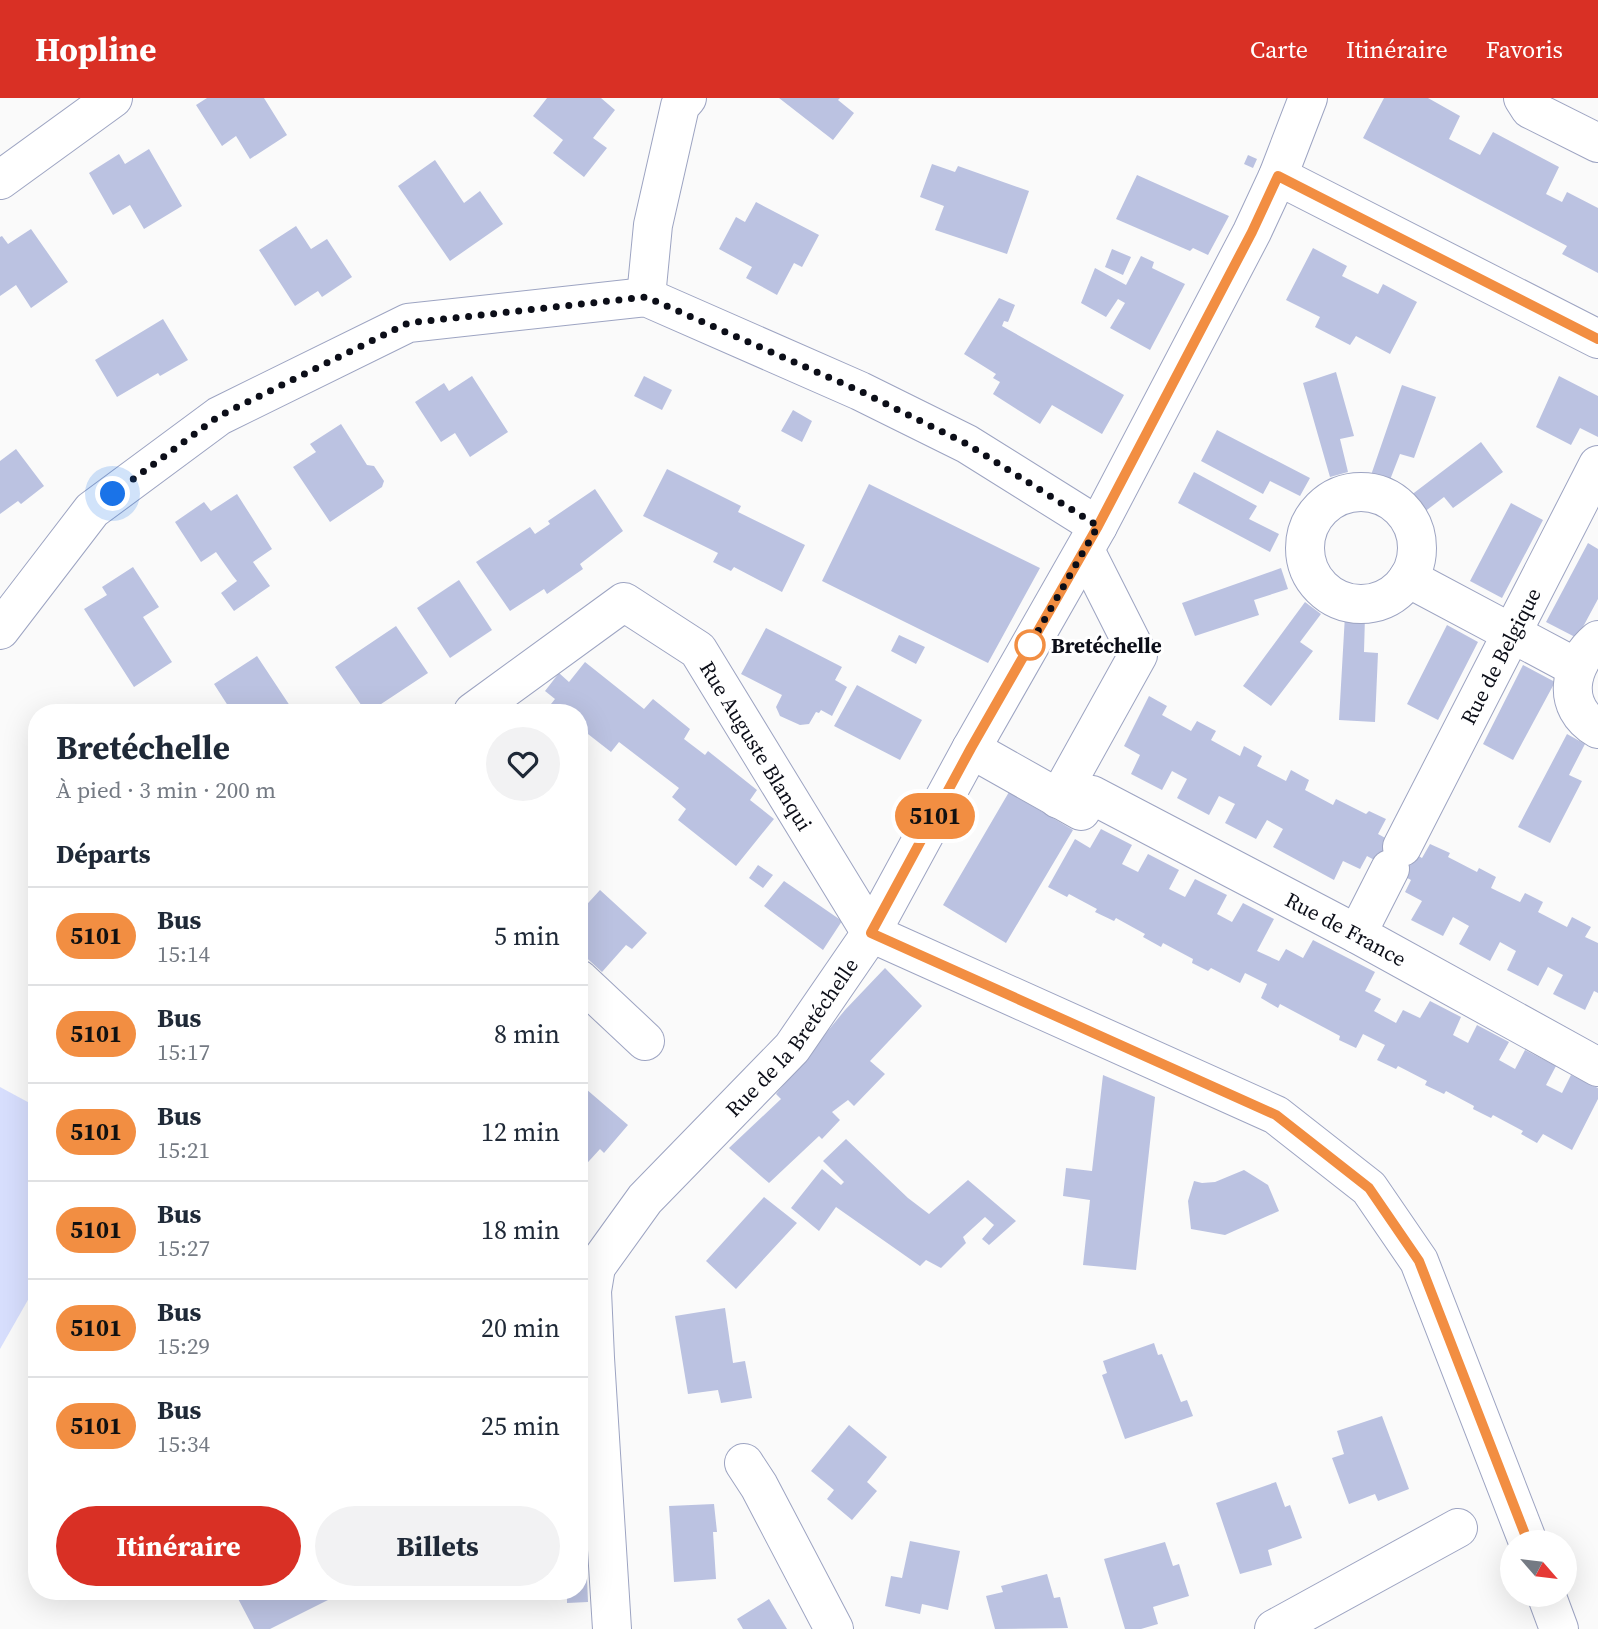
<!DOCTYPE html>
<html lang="fr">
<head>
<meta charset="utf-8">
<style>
	:root { --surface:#fff; --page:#f2f2f3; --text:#1f2937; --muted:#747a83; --line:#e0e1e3; --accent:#d93025 }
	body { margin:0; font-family:"Source Serif 4",serif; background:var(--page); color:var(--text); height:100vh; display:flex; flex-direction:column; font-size:26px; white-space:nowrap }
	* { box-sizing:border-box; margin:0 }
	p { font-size:23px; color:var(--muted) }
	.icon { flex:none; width:38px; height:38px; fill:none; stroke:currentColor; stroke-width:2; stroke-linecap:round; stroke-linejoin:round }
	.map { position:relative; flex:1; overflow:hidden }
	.side { position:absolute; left:28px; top:606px; width:560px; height:896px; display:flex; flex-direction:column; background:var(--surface); border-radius:28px; box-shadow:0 7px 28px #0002 }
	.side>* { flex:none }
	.badge { padding:0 14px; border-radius:23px; font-size:24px; line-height:46px }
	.needle { width:46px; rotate:118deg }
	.buttons { position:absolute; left:1500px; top:1432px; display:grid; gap:14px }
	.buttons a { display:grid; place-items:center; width:77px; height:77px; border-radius:50%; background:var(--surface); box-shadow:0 7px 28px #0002; font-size:35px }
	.you { position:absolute; width:35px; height:35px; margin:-18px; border:5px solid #fff; border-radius:50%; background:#1a73e8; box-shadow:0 0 0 10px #1a73e833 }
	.map>.badge { position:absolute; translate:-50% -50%; box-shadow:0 0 0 4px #fff }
	h2 { padding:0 28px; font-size:26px; line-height:63px }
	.round { display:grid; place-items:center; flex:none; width:74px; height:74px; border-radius:37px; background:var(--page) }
	.headline { display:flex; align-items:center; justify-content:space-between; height:119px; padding:0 28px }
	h1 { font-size:33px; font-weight:700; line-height:52px }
	.cta { display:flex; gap:14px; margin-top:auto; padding:14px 28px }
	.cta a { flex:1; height:80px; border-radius:42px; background:var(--accent); color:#fff; font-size:28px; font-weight:700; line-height:80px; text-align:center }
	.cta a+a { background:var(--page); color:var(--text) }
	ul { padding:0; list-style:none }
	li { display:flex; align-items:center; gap:21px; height:98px; padding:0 28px; border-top:2px solid var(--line) }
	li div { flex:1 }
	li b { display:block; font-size:26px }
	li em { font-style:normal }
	li .badge { min-width:77px; font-weight:700; text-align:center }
	header { display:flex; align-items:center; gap:42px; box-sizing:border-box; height:98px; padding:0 35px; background:var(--accent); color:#fff }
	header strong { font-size:33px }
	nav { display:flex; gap:38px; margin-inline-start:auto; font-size:24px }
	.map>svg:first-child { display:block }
	.green { fill:#d7defd }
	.building { fill:#bbc2e1 }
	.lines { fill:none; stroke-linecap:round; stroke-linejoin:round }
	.minor-casing { stroke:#9da4c2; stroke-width:40 }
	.minor { stroke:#fff; stroke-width:38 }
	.line-casing { stroke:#fff; stroke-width:16 }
	.line { stroke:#f28e42; stroke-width:10 }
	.walk { stroke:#0c0e18; stroke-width:7; stroke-dasharray:0 12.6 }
	.stop-dot { fill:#fff; stroke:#f28e42; stroke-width:3.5 }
	.labels { text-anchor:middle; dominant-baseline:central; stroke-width:6; stroke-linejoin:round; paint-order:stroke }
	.stop-label { font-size:21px; font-weight:bold; fill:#0c0e18; stroke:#fff; text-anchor:start }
	.street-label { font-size:21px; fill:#0c0e18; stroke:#fff }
</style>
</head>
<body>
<header>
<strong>Hopline</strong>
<nav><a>Carte</a><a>Itinéraire</a><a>Favoris</a></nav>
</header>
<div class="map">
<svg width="1598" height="1531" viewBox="0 0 1598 1531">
	<rect width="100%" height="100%" fill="#fafafa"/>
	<!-- green -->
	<path class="green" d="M0,989L37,1009V1186L0,1251Z"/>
	<!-- building -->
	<path class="building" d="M207,0H264L287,37L250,61L236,38L222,48L196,7Z
		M547,0H601L615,12L593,40L607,50L584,79L553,55L563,42L533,18Z
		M779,0H840L838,2L854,15L833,42Z
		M1384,0H1428L1460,18L1449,41L1480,57L1493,34L1559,69L1546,96L1562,104L1567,94L1598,110V175L1562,156L1567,148L1363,40Z
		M149,51L182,108L144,131L130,107L113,117L89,75L119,56L125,66Z
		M1248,57L1257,61L1253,70L1244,66Z
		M435,62L464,105L480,93L503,126L450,163L398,88Z
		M932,66L955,74L958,68L1029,93L1007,156L935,132L944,108L920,99Z
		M1137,77L1229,118L1208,157L1193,150L1190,153L1116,121Z
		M756,104L819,137L802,169L794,165L777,197L746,180L752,169L719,151L736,119L745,124Z
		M296,128L311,151L327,141L352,179L322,199L318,193L295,208L259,152Z
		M31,131L68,184L31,210L16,187L0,198V139L2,138L8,146Z
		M1313,150L1347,168L1342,178L1378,196L1383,186L1417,204L1390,256L1356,238L1350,247L1315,229L1320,219L1286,202Z
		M1112,151L1131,159L1123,177L1105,169Z
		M1141,158L1154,164L1152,170L1185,186L1150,252L1110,230L1125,205L1118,201L1106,219L1081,205L1095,170L1126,187Z
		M999,200L1015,207L1008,224L1004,223L1002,228L1124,297L1102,336L1052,307L1040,326L993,296L1000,284L993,280L996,276L964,256Z
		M163,221L188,262L160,278L158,275L117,299L95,262Z
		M1336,274L1354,338L1340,341L1348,374L1330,379L1303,285Z
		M472,278L508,334L470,359L455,335L441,344L415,304L444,285L449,293Z
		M644,278L672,292L662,312L634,298Z
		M1559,278L1598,298V339L1580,330L1571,347L1536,329Z
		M1402,287L1436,299L1414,360L1400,356L1388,387L1370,380Z
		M793,312L812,323L802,344L781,333Z
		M341,326L367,367L374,368L384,383L382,389L330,424L293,369L316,354L310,346Z
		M1217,332L1310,380L1300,398L1270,383L1263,396L1201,363Z
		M1481,344L1503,374L1453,410L1444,399L1415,421L1402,404Z
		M16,351L44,388L21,406L18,403L0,416V363Z
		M667,371L741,408L738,414L805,447L782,494L734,469L731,473L713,464L718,455L643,418Z
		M1194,374L1257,408L1249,421L1279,436L1270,454L1178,405Z
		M869,386L1040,470L988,565L822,483Z
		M595,391L623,433L580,466L583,471L547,496L544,491L510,513L476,464L530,429L535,436L550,426L548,423Z
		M237,396L272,451L253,464L270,488L234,513L221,495L237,483L233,478L216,454L201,464L175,424L204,404L211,413Z
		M1511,405L1543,422L1502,500L1470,483Z
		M1588,445L1598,451V501L1577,540L1546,524Z
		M133,469L159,509L143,519L172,564L134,589L84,511L107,497L102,489Z
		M1281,470L1288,491L1254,502L1259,517L1195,538L1182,505Z
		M459,482L492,532L450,560L417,510Z
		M1305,504L1321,516L1300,544L1313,553L1271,608L1243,588Z
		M1345,517L1365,518L1364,554L1378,555L1375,624L1339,622Z
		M1447,527L1478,544L1438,622L1407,606Z
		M396,528L428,575L369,614H366L335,569Z
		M766,530L842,569L835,582L847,589L832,618L821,612L819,615L816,614L809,626L800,627L780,618L776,609L782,597L741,576Z
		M899,537L925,549L916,566L891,553Z
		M257,558L294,614H232L214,586Z
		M585,564L644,611L653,601L690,631L684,641L705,657L708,653L757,692L750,702L774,721L736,768L678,722L686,711L672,699L679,690L619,644L611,654L579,629V614H561L551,606L555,601L545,593L559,575L569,584Z
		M1523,567L1555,584L1513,662L1483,646Z
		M857,587L922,622L900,662L834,628Z
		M1149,598L1167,608L1162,617L1191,633L1197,623L1216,633L1211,642L1240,658L1244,648L1262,658L1257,668L1286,683L1291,672L1309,682L1305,692L1333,707L1336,701L1366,716L1369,713L1386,721L1378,736L1422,760L1430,746L1450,755L1448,759L1477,774L1479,770L1496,779L1491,790L1520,804L1525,795L1543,804L1538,814L1567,829L1572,819L1591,829L1585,839L1598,845V895L1594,893L1585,912L1553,896L1563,877L1548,869L1538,888L1507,872L1516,853L1500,844L1490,863L1459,846L1469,828L1453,819L1443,838L1411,822L1422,803L1405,794L1411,782L1367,758L1360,771L1343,763L1334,782L1273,749L1283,731L1267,722L1256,741L1225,725L1235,706L1219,698L1209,717L1177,700L1187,681L1172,673L1162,692L1131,676L1140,657L1124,648Z
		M1567,636L1585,646L1569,677L1582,683L1550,745L1518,729Z
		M1009,694L1073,732L1006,845L943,807Z
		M1101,731L1132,747L1122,766L1138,774L1148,756L1179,772L1169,791L1185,799L1195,781L1227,797L1217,816L1232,824L1243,805L1274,821L1257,853L1279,863L1286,851L1303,860L1313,842L1375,874L1365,893L1381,901L1374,913L1396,925L1403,912L1420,920L1430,903L1461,919L1453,937L1468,945L1477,927L1509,944L1499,962L1515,971L1525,952L1556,968L1546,987L1562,995L1571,977L1598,990V1001L1572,1052L1543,1036L1537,1045L1521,1036L1523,1033L1493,1017L1491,1020L1473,1011L1474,1008L1446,993L1444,996L1425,987L1427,983L1398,968L1396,971L1377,962L1385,947L1363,936L1356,950L1339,942L1340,938L1280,906L1278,910L1261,900L1267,886L1245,875L1240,885L1211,870L1208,873L1192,865L1193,861L1163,845L1161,849L1143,839L1145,836L1116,820L1114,823L1095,814L1097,811L1069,796L1067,799L1048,789L1075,741L1090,750Z
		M758,767L773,777L763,790L749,780Z
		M784,783L842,823L823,852L764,808Z
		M600,792L647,835L632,851L626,847L602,874L579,853V815Z
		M885,870L922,908L870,963L885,976L854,1008L848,1002L832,1014L840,1022L822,1041L819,1038L769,1085L729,1050L781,1001L776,996L845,912Z
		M1103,977L1155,999L1136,1172L1083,1167L1090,1102L1063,1098L1066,1070L1092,1073Z
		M579,985L628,1027L604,1055L600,1051L579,1074Z
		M846,1041L908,1100L929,1116L968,1082L1016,1123L989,1147L982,1141L994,1127L985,1119L963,1139L966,1145L941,1170L926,1162L920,1168L836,1109L819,1133L791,1110L822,1071L841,1087L844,1084L823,1063Z
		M1244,1072L1268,1087L1279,1113L1225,1137L1191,1131L1188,1103L1194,1083L1202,1085L1215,1084Z
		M764,1099L797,1125L736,1191L706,1163Z
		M725,1210L733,1265L745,1263L752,1300L721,1305L718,1292L688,1296L675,1218Z
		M1154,1245L1158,1257L1162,1256L1181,1304L1187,1302L1193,1318L1125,1341L1102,1277L1107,1275L1103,1263Z
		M1382,1318L1409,1391L1378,1403L1375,1396L1349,1406L1332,1360L1344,1356L1337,1333Z
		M849,1327L887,1359L867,1384L877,1393L852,1422L827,1401L834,1392L811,1373Z
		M1276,1384L1285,1409L1290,1407L1302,1440L1268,1452L1272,1467L1240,1476L1216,1405Z
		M714,1406L717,1434H713L716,1481L674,1484L669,1408Z
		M910,1443L960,1453L948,1512L922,1506L920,1516L885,1508L891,1478L902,1480Z
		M1165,1444L1173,1468L1179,1466L1189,1498L1153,1509L1158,1526L1141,1531H1125L1104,1461Z
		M1047,1476L1054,1500L1060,1499L1068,1530L995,1531L986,1498L1003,1494L1001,1488Z
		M579,1481H587L588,1504L567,1505V1493H579Z
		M234,1493H346L270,1531H254Z
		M769,1501L787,1531H743L737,1521Z"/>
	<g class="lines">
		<defs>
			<g id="minor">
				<path d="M1523,0L1530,11L1598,45"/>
				<path d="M1278,78L1598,241"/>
				<path d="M0,82L113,0"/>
				<path d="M646,199L653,127L680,8L687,0"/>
				<circle cx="1361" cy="450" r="56"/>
				<path d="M1408,480L1575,569"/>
				<path d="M0,532L92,412L219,318L408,225L646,199L860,293L967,346L1098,428"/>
				<path d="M1598,542C1569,566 1560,609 1598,631"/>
				<path id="s1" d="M473,614L624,504L698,552L871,835"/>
				<path d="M971,651L1081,713"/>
				<path id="s2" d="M1092,697L1357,836L1598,969"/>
				<path d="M1058,701L1138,557L1085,452"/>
				<path id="s3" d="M1402,749L1598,367"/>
				<path d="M871,835L1276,1017L1369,1090L1419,1163L1528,1444"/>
				<path d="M1357,836L1390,771"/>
				<path d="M579,881L645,943"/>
				<path d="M596,1169L592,1193L595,1260L612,1531"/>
				<path id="s4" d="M579,1171L596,1169L645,1101L792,950L871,835L971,651L1098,428L1252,134L1278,78L1308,0"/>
				<path d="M744,1365L759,1388L834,1531"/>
				<path d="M1546,1496L1559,1531"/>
				<path d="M1274,1531L1458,1430"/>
			</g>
		</defs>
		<!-- minor casing -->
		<use href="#minor" class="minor-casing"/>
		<!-- minor -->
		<use href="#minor" class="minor"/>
	</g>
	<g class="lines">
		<defs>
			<path id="line" d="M1528,1444L1419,1163L1369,1090L1276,1017L871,835L971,650L1098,428L1252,134L1278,78L1598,241"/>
		</defs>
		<!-- line casing -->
		<use href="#line" class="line-casing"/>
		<!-- line -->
		<use href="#line" class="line"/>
		<!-- walk -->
		<path class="walk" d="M113,396L219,318L408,225L646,199L860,293L967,346L1098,428L1030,547"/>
	</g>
	<!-- markers -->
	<circle class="stop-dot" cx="1030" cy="547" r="14"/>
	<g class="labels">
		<!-- stop labels -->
		<g class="stop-label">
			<text x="1051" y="547">Bretéchelle</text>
		</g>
		<!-- street labels -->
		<g class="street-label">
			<text stroke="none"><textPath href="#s3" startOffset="215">Rue de Belgique</textPath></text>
			<text stroke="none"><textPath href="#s1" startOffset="387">Rue Auguste Blanqui</textPath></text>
			<text stroke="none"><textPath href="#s2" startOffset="287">Rue de France</textPath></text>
			<text stroke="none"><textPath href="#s4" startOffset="320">Rue de la Bretéchelle</textPath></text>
		</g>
	</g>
</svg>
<div class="buttons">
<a><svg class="needle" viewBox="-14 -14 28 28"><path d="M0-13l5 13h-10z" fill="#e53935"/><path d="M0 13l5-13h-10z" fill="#747a83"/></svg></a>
</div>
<div class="you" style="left:113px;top:396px"></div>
<b class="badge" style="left:935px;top:718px;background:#f28e42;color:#111">5101</b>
<section class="side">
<div class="headline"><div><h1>Bretéchelle</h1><p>À pied · 3 min · 200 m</p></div><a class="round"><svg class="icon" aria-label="heart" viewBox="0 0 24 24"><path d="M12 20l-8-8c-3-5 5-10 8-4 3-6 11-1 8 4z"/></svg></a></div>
<h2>Départs</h2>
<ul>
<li><span class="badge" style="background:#f28e42;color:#111">5101</span><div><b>Bus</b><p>15:14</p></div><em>5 min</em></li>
<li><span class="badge" style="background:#f28e42;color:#111">5101</span><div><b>Bus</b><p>15:17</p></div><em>8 min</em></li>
<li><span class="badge" style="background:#f28e42;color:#111">5101</span><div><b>Bus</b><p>15:21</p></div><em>12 min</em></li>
<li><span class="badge" style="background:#f28e42;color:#111">5101</span><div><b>Bus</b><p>15:27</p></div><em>18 min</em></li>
<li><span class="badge" style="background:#f28e42;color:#111">5101</span><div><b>Bus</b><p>15:29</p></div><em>20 min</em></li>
<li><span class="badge" style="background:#f28e42;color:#111">5101</span><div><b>Bus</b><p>15:34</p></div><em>25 min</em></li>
</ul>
<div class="cta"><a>Itinéraire</a><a>Billets</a></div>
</section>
</div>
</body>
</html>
